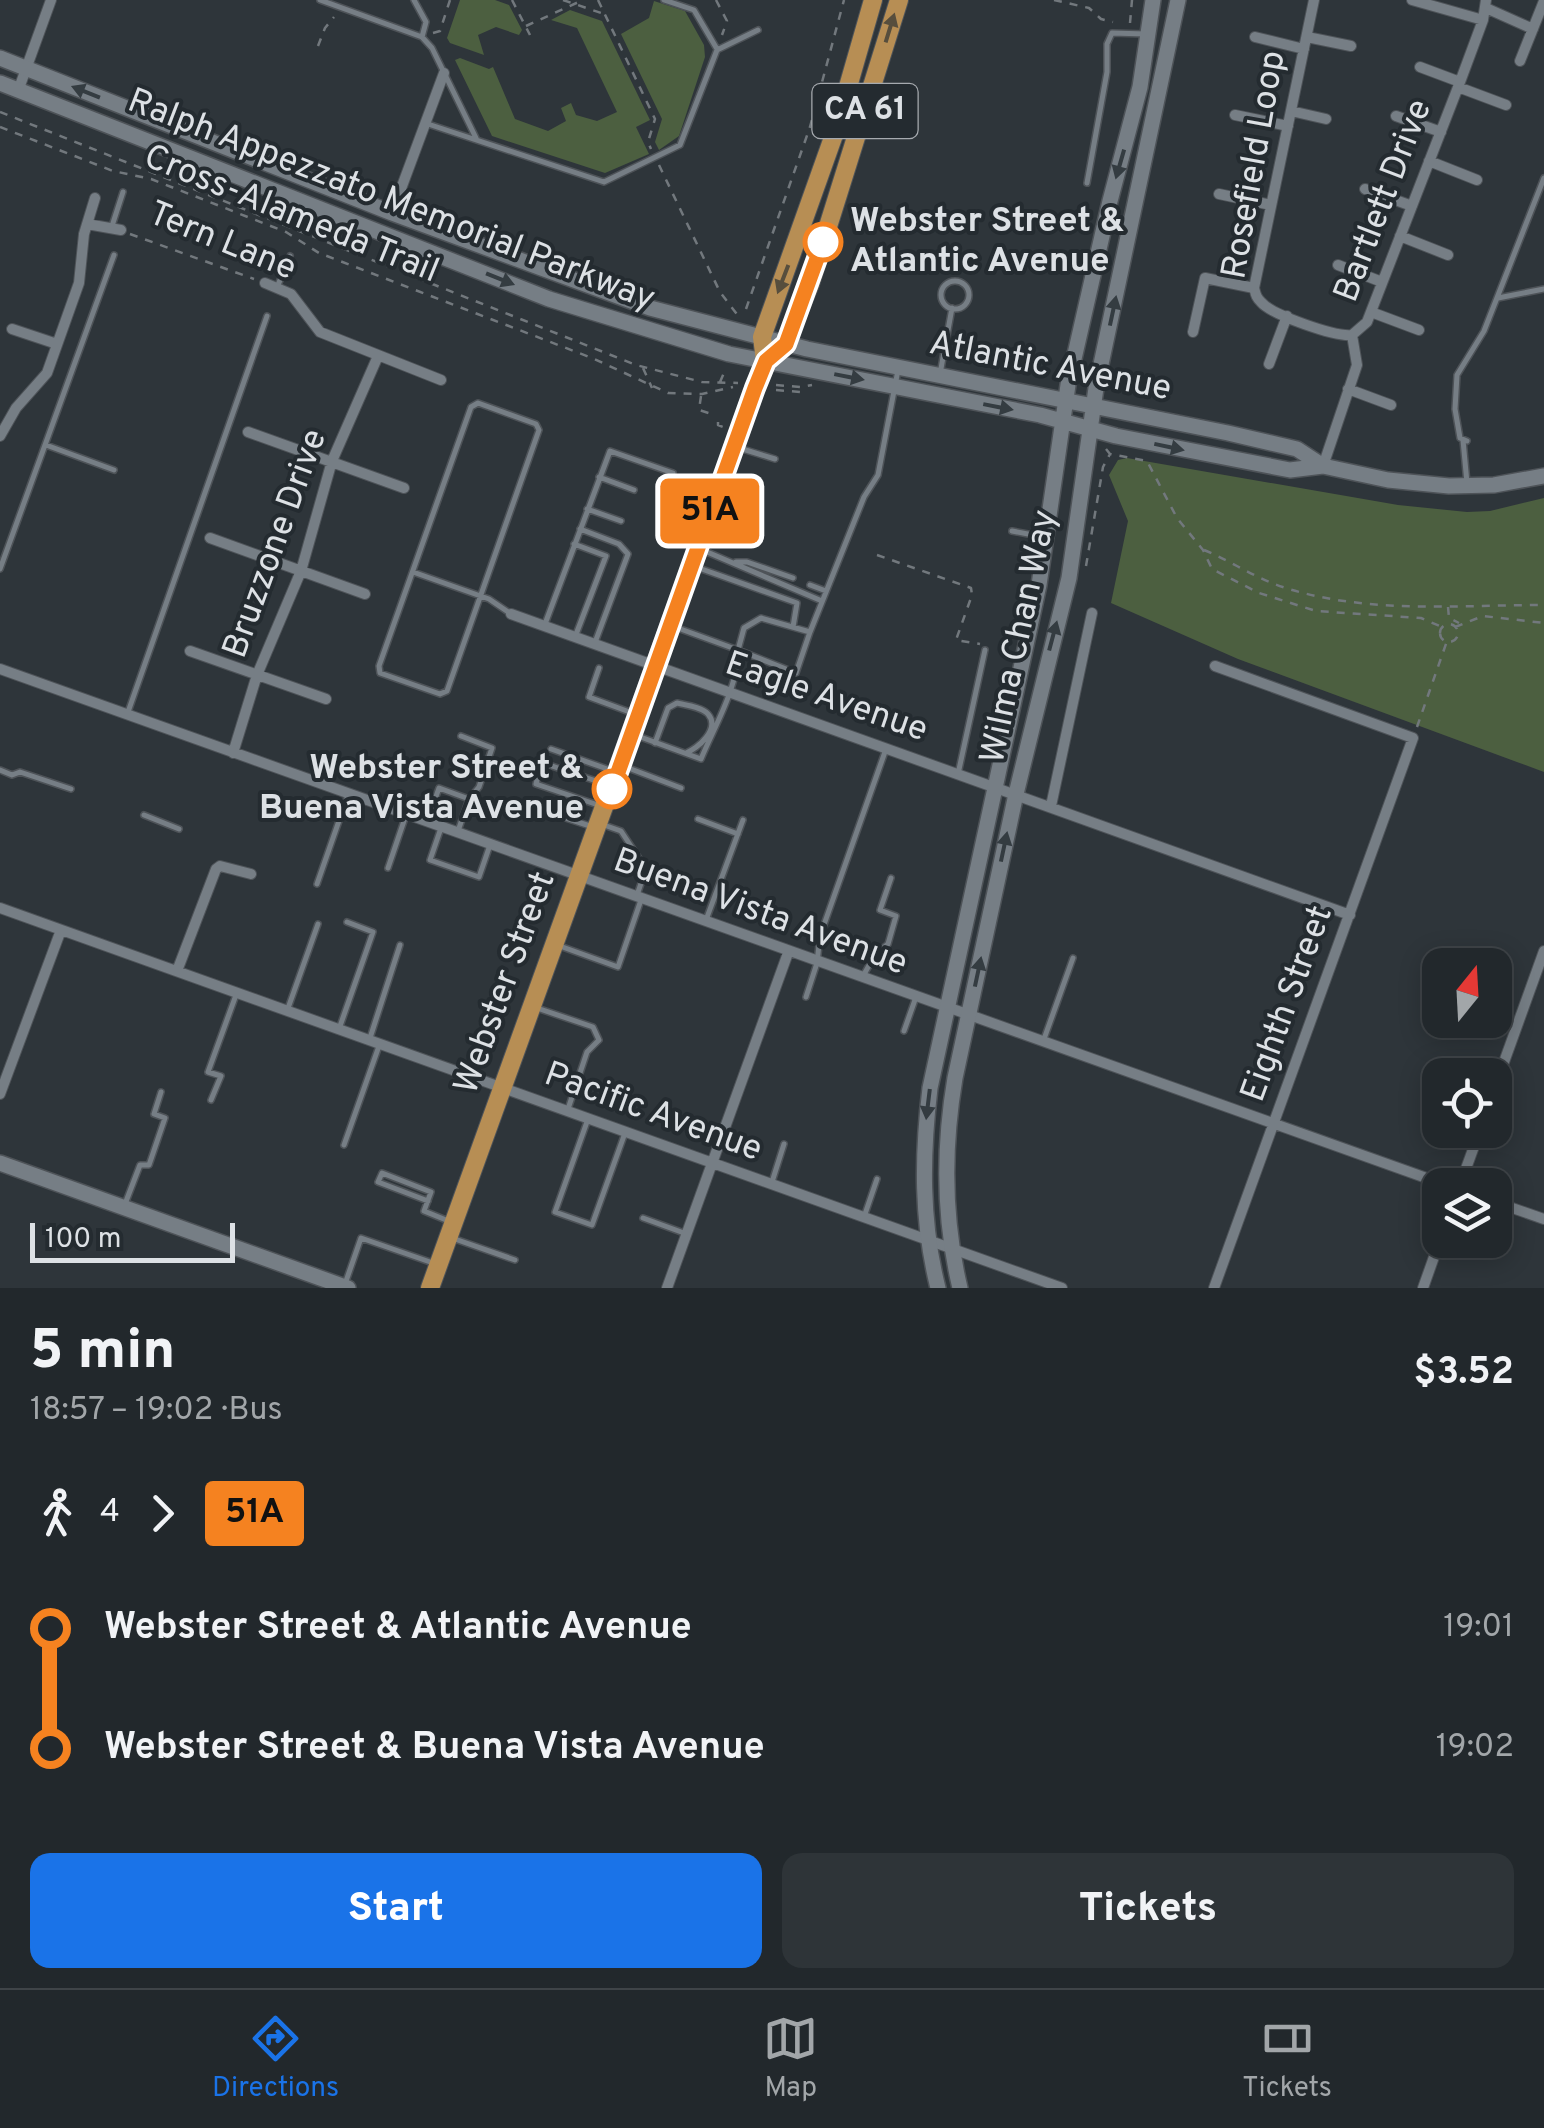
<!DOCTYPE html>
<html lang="en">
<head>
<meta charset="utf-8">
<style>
	:root { --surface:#22282c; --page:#2e3438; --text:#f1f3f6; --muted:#a2a6a9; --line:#3f4448; --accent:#1a73e8 }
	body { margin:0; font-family:Overpass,sans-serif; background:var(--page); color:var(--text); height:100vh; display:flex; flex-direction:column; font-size:38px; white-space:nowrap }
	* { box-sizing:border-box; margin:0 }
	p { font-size:32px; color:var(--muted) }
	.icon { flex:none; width:55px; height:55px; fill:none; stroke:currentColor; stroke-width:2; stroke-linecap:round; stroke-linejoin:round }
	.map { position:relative; height:1288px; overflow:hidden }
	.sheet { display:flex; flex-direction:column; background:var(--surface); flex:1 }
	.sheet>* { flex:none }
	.badge { padding:0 20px; border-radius:8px; font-size:35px; line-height:65px }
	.needle { width:65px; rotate:18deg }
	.buttons { position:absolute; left:1422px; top:948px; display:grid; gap:20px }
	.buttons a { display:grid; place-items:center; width:90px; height:90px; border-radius:20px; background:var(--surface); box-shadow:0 5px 25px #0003,0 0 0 2px var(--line); font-size:50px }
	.scale { position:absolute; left:30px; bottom:25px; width:205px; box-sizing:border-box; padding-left:10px; border:5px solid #dde1e5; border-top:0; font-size:28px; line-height:35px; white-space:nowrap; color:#dde1e5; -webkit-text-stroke:8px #242b30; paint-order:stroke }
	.map>.badge { position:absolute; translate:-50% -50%; box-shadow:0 0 0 5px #fff }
	.legs { display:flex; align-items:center; gap:15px; height:110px; padding:0 30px; font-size:32px }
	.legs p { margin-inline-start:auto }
	.overview { display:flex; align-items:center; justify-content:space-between; height:170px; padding:0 30px }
	h1 { font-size:55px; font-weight:800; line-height:75px }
	.cta { display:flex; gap:20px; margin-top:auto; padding:20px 30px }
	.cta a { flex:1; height:115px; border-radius:20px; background:var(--accent); color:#fff; font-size:40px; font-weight:800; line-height:115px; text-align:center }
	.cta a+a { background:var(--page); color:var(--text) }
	ul { padding:0 30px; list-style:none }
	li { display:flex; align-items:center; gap:35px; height:120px; font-size:38px }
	li i { display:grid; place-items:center; width:15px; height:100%; margin:0 12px; background:currentColor }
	li i::after { content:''; width:25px; height:25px; margin:-12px; border:8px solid; border-radius:50%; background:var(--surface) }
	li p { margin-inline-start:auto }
	li:first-child i { background:linear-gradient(#0000 50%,currentColor 0) }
	li:last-child i { background:linear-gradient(currentColor 50%,#0000 0) }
	.dock { display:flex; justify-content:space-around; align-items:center; height:140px; border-top:2px solid var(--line); background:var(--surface); font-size:28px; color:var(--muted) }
	.dock a { display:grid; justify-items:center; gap:5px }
	.dock .active { color:var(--accent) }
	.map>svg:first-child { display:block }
	.green { fill:#4c5f40 }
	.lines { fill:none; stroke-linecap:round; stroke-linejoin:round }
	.lane-casing { stroke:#4e5358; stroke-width:8 }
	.street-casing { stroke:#4e5358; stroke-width:12 }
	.secondary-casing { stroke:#4e5358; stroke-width:18 }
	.primary-casing { stroke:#4e5358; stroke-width:20 }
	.path { stroke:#72787d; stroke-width:2.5; stroke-dasharray:8 8; stroke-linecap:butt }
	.lane { stroke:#767e85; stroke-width:5 }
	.street { stroke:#767e85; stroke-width:10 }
	.secondary { stroke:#767e85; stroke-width:15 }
	.primary { stroke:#b78e54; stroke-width:18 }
	.oneway { fill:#574e3d }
	.oneway2 { fill:#343c41 }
	.line-1-casing { stroke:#fff; stroke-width:22 }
	.line-1 { stroke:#f58220; stroke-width:15 }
	.stop-1-dot { fill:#fff; stroke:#f58220; stroke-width:5 }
	.labels { text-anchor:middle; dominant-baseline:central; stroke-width:8; stroke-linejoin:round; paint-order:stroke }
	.shield { fill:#242b30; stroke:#a6aaaf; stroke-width:2.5 }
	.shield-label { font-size:32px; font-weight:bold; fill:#dde1e5 }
	.street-label { font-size:35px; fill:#dde1e5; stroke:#242b30 }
	.stop-label { font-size:35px; font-weight:bold; fill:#dde1e5; stroke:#242b30; text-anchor:start }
</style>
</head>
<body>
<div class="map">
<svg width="1544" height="1288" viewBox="0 0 1544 1288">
	<rect width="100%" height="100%" fill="#2e353a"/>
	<!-- green -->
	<path class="green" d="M460,0H495L509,5L522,30L519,35L496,27L478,35L484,55L450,43L447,38Z
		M654,1L685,11L704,45L705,57L679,136L659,150L655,142L662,119L621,34L649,18Z
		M570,10L602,21L650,120L636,127L649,154L605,173L492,136L455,60L460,58L489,69L493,67L515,119L548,131L566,121L561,108L571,103L576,115L597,121L617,112L577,28L551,20Z
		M1127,458L1398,505L1467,512L1490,511L1544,498V772L1238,659L1111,603L1128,521L1109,475L1118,460Z"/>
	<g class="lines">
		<defs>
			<path id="lane" d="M320,0L422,37L432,48L476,138
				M414,0L426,22L422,37
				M664,0L694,10L717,49
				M428,124L604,182L680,145L717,50L758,30
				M1087,183L1107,72V44L1112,33L1146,34
				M112,226L123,192
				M941 295a14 14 0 1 1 28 0a14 14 0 1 1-28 0Z
				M278,285L290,256
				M1498,298L1544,289
				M940,374L952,308
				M478,403L536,424L539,430L447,691L440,694L380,673L379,666L471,407Z
				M1463,440L1467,483
				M1467,441L1460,438L1455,409L1457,375L1484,331L1544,178
				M46,445L114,470
				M736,447L775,459
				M599,477L634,490
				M688,479L715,488
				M587,509L621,521
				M580,529L619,544L628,554L594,645
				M1012,531L1044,537
				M574,544L606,556L575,637
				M700,549L822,601
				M736,562H747L793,578
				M696,567L797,603L793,627
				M0,569L114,255
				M413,572L489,599L511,614
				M810,585L826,591
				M545,624L610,451L673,473
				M675,627L738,650L744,628L761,618L810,632L864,497L878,475L898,370
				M599,668L589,697L635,714
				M128,712L267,316
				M635,735L701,759C715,725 738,688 738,650L796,673L810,632
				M461,736L492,748L479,787L469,799
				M655,743L668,708L677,703C685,705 702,707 708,714C721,729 697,749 686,753
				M551,749L610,770
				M623,766L681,788
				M0,770L12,775L20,772L71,789
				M958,774L985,650
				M523,804L590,826
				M598,805L536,784L541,765L543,763L605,784
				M144,815L179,829
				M428,819L439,788L469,799L458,831
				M698,819L738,834
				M601,824L621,831L646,869L637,895
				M441,828L430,860L479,877L490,845
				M388,868L406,815
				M317,884L348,795
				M706,920L743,820
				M557,945L618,967L641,900
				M863,976L875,955L888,944L896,916L880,910L891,878
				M806,997L817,963L820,936L886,749
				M534,1007L593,1027L599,1040L587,1052L568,1109
				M287,1011L318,924
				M339,1029L373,932L347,922
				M904,1031L916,997
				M370,1038L400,945
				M1044,1039L1073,958
				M211,1100L221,1076L208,1072L236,995
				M588,1119L555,1212L592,1225L625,1133
				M344,1145L379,1046
				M772,1182L784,1144
				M428,1201L378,1182L382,1173L431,1192L424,1211L451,1222
				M125,1204L140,1165H149L165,1118L154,1114L161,1092
				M864,1217L877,1179
				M643,1218L684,1233
				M452,1238L515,1260
				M345,1284L361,1238L433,1263"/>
			<path id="street" d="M1314,0L1254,288C1256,295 1256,297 1261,302C1272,315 1335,337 1352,335
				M1412,0L1483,20
				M1486,8L1533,29
				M1255,37L1304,49
				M1307,37L1351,46
				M1520,61L1544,1
				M1420,67L1460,82
				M1458,87L1506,105
				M18,91L51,0
				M1291,111L1326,119
				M1235,115L1288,126
				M1396,116L1441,132
				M1429,161L1477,180
				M1365,189L1412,206
				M1219,194L1271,205
				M392,213L444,73
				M87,224L121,230
				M1400,236L1448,255
				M1338,265L1382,282
				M265,283L291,294L320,332L441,380
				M1371,312L1419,330
				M12,329L57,344
				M1193,332L1205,278L1254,288
				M1269,364L1287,316
				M1348,389L1391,405
				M248,432L404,488
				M0,436L16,408L47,373L79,283L84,234L95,198
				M1323,466L1357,365L1352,335L1367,322L1460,82L1483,20L1486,0
				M210,538L365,594
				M511,614L1350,915
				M190,651L326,699
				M0,669L1446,1185
				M233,753L257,675L301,571L332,461L378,356
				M1051,806L1092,613
				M0,908L1062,1288
				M177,971L216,869L220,866L251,874
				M1495,1087L1544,951
				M0,1094L61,930
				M1460,1185L1480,1130
				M1495,1202L1544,1219
				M667,1288L788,953
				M1214,1288L1413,738L1215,666
				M1423,1288L1440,1240"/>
			<path id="secondary" d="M0,58L392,213L650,308L807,349L1228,433L1297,449L1323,466
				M0,83L549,299L729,354L1040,415L1116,436L1290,470L1323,466L1388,480L1449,486L1494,485L1544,476
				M0,1163L348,1288
				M938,1288C921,1221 922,1156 930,1088L1039,585L1068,385L1110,201L1140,87L1153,0
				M960,1288C943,1217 943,1149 955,1078L1016,794L1069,578L1096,388L1178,0"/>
			<path id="primary" d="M765,361L762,337L835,132L873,0
				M430,1288L755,389L765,361L785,344L810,284L899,0"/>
		</defs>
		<!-- lane casing -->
		<use href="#lane" class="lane-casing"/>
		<!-- street casing -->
		<use href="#street" class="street-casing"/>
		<!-- secondary casing -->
		<use href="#secondary" class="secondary-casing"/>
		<!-- primary casing -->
		<use href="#primary" class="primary-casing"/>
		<!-- path -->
		<path class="path" d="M512,0L530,35
			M563,0L604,14
			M598,0L655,119L648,142L651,149
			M716,0L727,21L722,35
			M1054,0L1089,8L1101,19L1113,22
			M1130,23L1132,0
			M526,26L583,0
			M433,33L440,31L450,0
			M318,46L325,28L334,17
			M0,112L636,365L702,382L738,383
			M0,127L113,171L151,179L286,232L319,253L592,358L668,393L702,394L733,387
			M659,165L720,292L739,317
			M130,234L254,279
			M746,309L810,127L844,0
			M643,368L652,388
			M720,382L726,368
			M776,385L801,387L812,385
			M776,390L800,392
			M701,396L699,410L715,415
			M718,422V425L723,427
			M1106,449L1110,454L1147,461L1177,518L1203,550L1212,569L1259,593L1316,611L1421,618L1442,627
			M1204,550C1233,562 1258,580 1289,589C1371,614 1459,605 1544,605
			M877,555L971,588L972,595L956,640L980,644
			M1086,566L1103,467L1110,454
			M1448,607L1449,618L1459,623
			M1440 633a9 9 0 1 1 18 0a9 9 0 1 1-18 0Z
			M1455,627L1483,616L1544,623
			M1417,727L1447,641"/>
		<!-- lane -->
		<use href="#lane" class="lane"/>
		<!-- street -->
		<use href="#street" class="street"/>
		<!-- secondary -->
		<use href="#secondary" class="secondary"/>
		<!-- primary -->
		<use href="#primary" class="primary"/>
	</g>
	<!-- one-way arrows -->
	<defs><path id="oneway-solid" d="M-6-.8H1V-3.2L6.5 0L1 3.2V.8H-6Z" transform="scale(2.5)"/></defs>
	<g class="oneway">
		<use href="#oneway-solid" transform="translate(890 28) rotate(-73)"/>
		<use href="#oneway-solid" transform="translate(783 279) rotate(111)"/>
	</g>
	<g class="oneway2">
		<use href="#oneway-solid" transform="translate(86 92) rotate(-158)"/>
		<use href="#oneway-solid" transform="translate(1120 164) rotate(106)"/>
		<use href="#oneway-solid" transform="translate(500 279) rotate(22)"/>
		<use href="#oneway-solid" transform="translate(1113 311) rotate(-78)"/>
		<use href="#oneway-solid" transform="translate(849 377) rotate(11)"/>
		<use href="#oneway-solid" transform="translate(998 407) rotate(11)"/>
		<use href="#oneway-solid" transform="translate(1169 447) rotate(12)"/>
		<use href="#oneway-solid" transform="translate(1053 636) rotate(-75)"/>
		<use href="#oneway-solid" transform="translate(1004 847) rotate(-78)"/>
		<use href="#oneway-solid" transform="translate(978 972) rotate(-78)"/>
		<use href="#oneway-solid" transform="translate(928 1104) rotate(97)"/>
	</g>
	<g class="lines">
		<defs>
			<path id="line-1" d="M612,789L755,388L766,361L786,344L823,242"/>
		</defs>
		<!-- line-1 casing -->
		<use href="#line-1" class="line-1-casing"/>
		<!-- line-1 -->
		<use href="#line-1" class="line-1"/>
	</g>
	<!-- markers -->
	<g class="stop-1-dot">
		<circle cx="823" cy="242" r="18"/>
		<circle cx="612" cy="789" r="18"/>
	</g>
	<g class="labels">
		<!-- shield labels -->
		<rect class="shield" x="812.5" y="84" width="105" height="54" rx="8"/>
		<g class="shield-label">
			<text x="865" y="111">CA 61</text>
		</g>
		<!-- street labels -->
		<g class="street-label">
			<text transform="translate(1255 165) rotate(-80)">Rosefield Loop</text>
			<text transform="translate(391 201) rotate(21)">Ralph Appezzato Memorial Parkway</text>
			<text transform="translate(1384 201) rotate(-69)">Bartlett Drive</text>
			<text transform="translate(291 215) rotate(22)">Cross-Alameda Trail</text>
			<text transform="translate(222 242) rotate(22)">Tern Lane</text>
			<text transform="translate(1050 367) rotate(11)">Atlantic Avenue</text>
			<text transform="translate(276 544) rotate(-70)">Bruzzone Drive</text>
			<text transform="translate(1020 637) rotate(-78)">Wilma Chan Way</text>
			<text transform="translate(826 698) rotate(19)">Eagle Avenue</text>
			<text transform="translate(760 913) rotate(20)">Buena Vista Avenue</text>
			<text transform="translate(506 983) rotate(-70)">Webster Street</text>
			<text transform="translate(1288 1004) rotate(-70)">Eighth Street</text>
			<text transform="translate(653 1113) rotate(20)">Pacific Avenue</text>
		</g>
		<!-- stop labels -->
		<g class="stop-label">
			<text x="850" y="222">Webster Street &amp;<tspan x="850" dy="40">Atlantic Avenue</tspan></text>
			<text x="584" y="769" text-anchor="end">Webster Street &amp;<tspan x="584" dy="40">Buena Vista Avenue</tspan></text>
		</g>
	</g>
</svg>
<div class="buttons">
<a><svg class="needle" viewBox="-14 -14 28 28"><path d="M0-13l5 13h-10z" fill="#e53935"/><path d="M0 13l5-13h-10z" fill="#a2a6a9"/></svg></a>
<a><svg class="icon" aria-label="locate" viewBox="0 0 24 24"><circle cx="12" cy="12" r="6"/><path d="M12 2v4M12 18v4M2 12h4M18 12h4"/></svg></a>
<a><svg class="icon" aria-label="layers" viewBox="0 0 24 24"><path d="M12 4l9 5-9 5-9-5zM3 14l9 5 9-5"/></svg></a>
</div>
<div class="scale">100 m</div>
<b class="badge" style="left:710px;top:511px;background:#f58220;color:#111">51A</b>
</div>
<section class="sheet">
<div class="overview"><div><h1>5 min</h1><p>18:57 – 19:02 · Bus</p></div><b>$3.52</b></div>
<div class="legs"><svg class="icon" aria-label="walk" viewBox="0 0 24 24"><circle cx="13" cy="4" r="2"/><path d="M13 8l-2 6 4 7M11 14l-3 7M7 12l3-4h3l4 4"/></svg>4<svg class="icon" aria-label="forward" viewBox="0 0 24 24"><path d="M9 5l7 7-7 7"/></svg><b class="badge" style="background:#f58220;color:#111">51A</b></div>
<ul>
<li><i style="color:#f58220"></i><b>Webster Street &amp; Atlantic Avenue</b><p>19:01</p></li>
<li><i style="color:#f58220"></i><b>Webster Street &amp; Buena Vista Avenue</b><p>19:02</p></li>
</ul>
<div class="cta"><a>Start</a><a>Tickets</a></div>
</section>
<nav class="dock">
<a class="active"><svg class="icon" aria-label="directions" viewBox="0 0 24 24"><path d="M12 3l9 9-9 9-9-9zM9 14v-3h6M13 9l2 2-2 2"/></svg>Directions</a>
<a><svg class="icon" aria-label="map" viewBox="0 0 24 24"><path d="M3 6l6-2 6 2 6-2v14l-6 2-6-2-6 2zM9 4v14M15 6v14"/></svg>Map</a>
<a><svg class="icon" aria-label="tickets" viewBox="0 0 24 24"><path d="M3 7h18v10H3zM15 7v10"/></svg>Tickets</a>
</nav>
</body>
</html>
